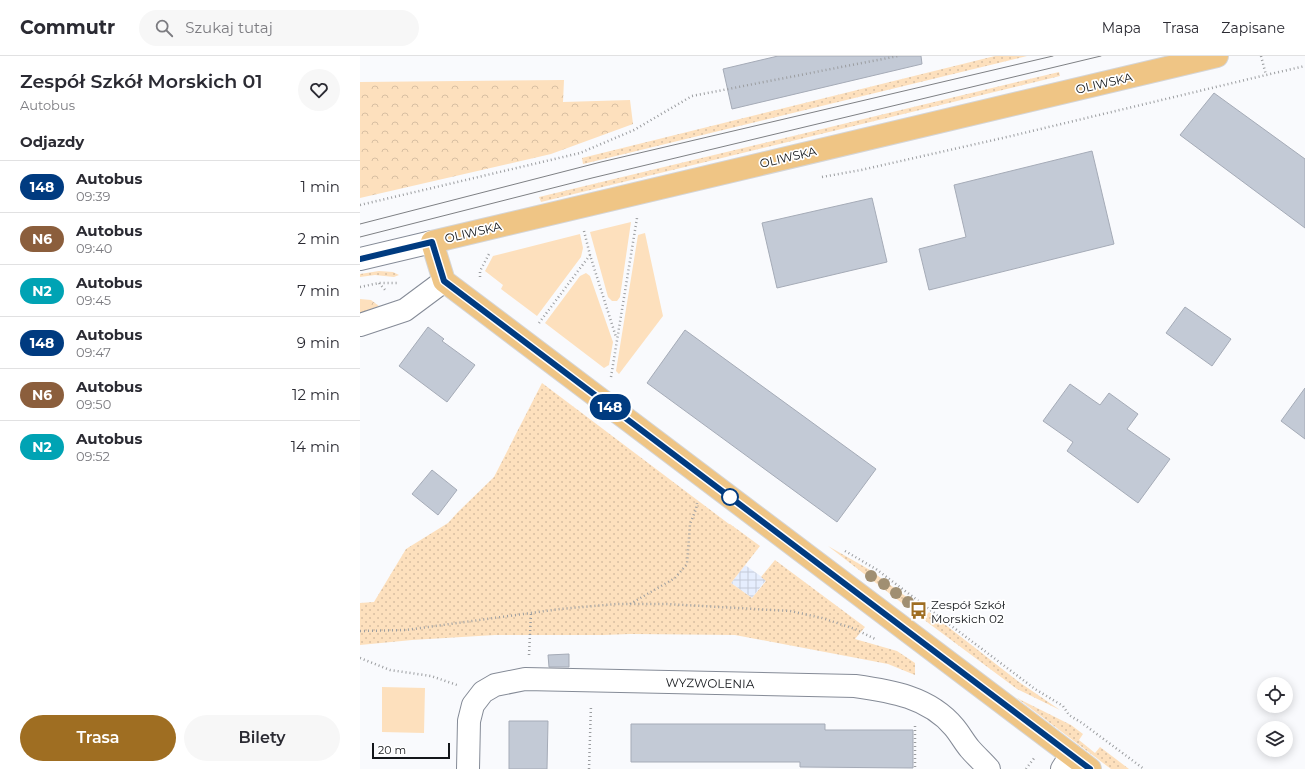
<!DOCTYPE html>
<html lang="pl">
<head>
<meta charset="utf-8">
<style>
	:root { --surface:#fff; --page:#f7f7f7; --text:#2b2b33; --muted:#7c7c81; --line:#e1e1e2; --accent:#9f6e22 }
	body { margin:0; font-family:Montserrat,sans-serif; background:var(--page); color:var(--text); height:100vh; display:flex; flex-direction:column; font-size:15px; white-space:nowrap }
	* { box-sizing:border-box; margin:0 }
	p { font-size:13px; color:var(--muted) }
	.icon { flex:none; width:22px; height:22px; fill:none; stroke:currentColor; stroke-width:2; stroke-linecap:round; stroke-linejoin:round }
	.map { position:relative; flex:1; overflow:hidden }
	.side { display:flex; flex-direction:column; background:var(--surface); width:360px }
	.side>* { flex:none }
	.badge { padding:0 8px; border-radius:13px; font-size:14px; line-height:26px }
	.tools { position:absolute; left:897px; top:621px; display:grid; gap:8px }
	.tools a { display:grid; place-items:center; width:36px; height:36px; border-radius:50%; background:var(--surface); box-shadow:0 2px 10px #0003; font-size:20px }
	.scale { position:absolute; left:12px; bottom:10px; width:78px; box-sizing:border-box; padding-left:4px; border:2px solid #13161a; border-top:0; font-size:11px; line-height:14px; white-space:nowrap; color:#13161a; -webkit-text-stroke:3px #fff; paint-order:stroke }
	.map>.badge { position:absolute; translate:-50% -50%; box-shadow:0 0 0 2px #fff }
	h2 { padding:0 20px; font-size:15px; line-height:36px }
	.round { display:grid; place-items:center; flex:none; width:42px; height:42px; border-radius:21px; background:var(--page) }
	.head { display:flex; align-items:center; justify-content:space-between; height:68px; padding:0 20px }
	h1 { font-size:19px; font-weight:600; line-height:30px }
	.action { display:flex; gap:8px; margin-top:auto; padding:8px 20px }
	.action a { flex:1; height:46px; border-radius:24px; background:var(--accent); color:#fff; font-size:16px; font-weight:600; line-height:46px; text-align:center }
	.action a+a { background:var(--page); color:var(--text) }
	ul { padding:0; list-style:none }
	li { display:flex; align-items:center; gap:12px; height:52px; padding:0 20px; border-top:1px solid var(--line) }
	li div { flex:1 }
	li b { display:block; font-size:15px }
	li em { font-style:normal }
	li .badge { min-width:44px; font-weight:700; text-align:center }
	header { display:flex; align-items:center; gap:24px; box-sizing:border-box; height:56px; padding:0 20px; background:var(--surface); border-bottom:1px solid var(--line) }
	header strong { font-size:19px }
	nav { display:flex; gap:22px; margin-inline-start:auto; font-size:14px }
	.search { width:280px; height:36px; background:var(--page); display:flex; align-items:center; gap:10px; box-sizing:border-box; padding:0 14px; border-radius:22px; color:var(--muted); font-size:15px }
	main { display:flex; flex:1; min-height:0 }
	.map>svg:first-child { display:block }
	.industrial { fill:url(#industrial-grid) }
	.grass { fill:url(#grass-dots) }
	.forest { fill:url(#forest-crowns) }
	.garden { fill:#fde0bd }
	.building { fill:#c3cad6; stroke:#a5abb7 }
	.lines { fill:none; stroke-linecap:round; stroke-linejoin:round }
	.street-casing { stroke:#858b97; stroke-width:24 }
	.secondary-casing { stroke:#858b97; stroke-width:24 }
	.primary-casing { stroke:#d5d5d6; stroke-width:24 }
	.path { stroke:#9b9da0; stroke-width:2.5; stroke-dasharray:1 3; stroke-linecap:butt }
	.street { stroke:#fff; stroke-width:22 }
	.secondary { stroke:#fff; stroke-width:22 }
	.primary { stroke:#efc585; stroke-width:22 }
	.tram { stroke:#7e8084; stroke-width:1 }
	.tree { fill:#a08f72 }
	.line-casing { stroke:#fff; stroke-width:9 }
	.line { stroke:#003b80; stroke-width:6 }
	.stop-dot { fill:#fff; stroke:#003b80; stroke-width:2 }
	.labels { text-anchor:middle; dominant-baseline:central; stroke-width:3.5; stroke-linejoin:round; paint-order:stroke }
	.street-label { font-size:12px; fill:#13161a; stroke:#fff }
	.poi-label { font-size:12px; fill:#13161a; stroke:#fff; text-anchor:start }
</style>
</head>
<body>
<header>
<strong>Commutr</strong>
<div class="search"><svg class="icon" aria-label="search" viewBox="0 0 24 24"><circle cx="10" cy="10" r="6"/><path d="M15 15l6 6"/></svg>Szukaj tutaj</div>
<nav><a>Mapa</a><a>Trasa</a><a>Zapisane</a></nav>
</header>
<main>
<section class="side">
<div class="head"><div><h1>Zespół Szkół Morskich 01</h1><p>Autobus</p></div><a class="round"><svg class="icon" aria-label="heart" viewBox="0 0 24 24"><path d="M12 20l-8-8c-3-5 5-10 8-4 3-6 11-1 8 4z"/></svg></a></div>
<h2>Odjazdy</h2>
<ul>
<li><span class="badge" style="background:#003b80;color:#fff">148</span><div><b>Autobus</b><p>09:39</p></div><em>1 min</em></li>
<li><span class="badge" style="background:#8b5e3c;color:#fff">N6</span><div><b>Autobus</b><p>09:40</p></div><em>2 min</em></li>
<li><span class="badge" style="background:#00a3b4;color:#fff">N2</span><div><b>Autobus</b><p>09:45</p></div><em>7 min</em></li>
<li><span class="badge" style="background:#003b80;color:#fff">148</span><div><b>Autobus</b><p>09:47</p></div><em>9 min</em></li>
<li><span class="badge" style="background:#8b5e3c;color:#fff">N6</span><div><b>Autobus</b><p>09:50</p></div><em>12 min</em></li>
<li><span class="badge" style="background:#00a3b4;color:#fff">N2</span><div><b>Autobus</b><p>09:52</p></div><em>14 min</em></li>
</ul>
<div class="action"><a>Trasa</a><a>Bilety</a></div>
</section>
<div class="map">
<svg width="945" height="713" viewBox="0 0 945 713">
	<defs>
		<pattern id="industrial-grid" width="8" height="8" patternUnits="userSpaceOnUse"><rect width="8" height="8" fill="#e6eefe"/><path d="M0 4h8M4 0v8" fill="none" stroke="#c4cbd9"/></pattern>
		<pattern id="grass-dots" width="8" height="8" patternUnits="userSpaceOnUse"><rect width="8" height="8" fill="#fde0bd"/><path d="M2 2h.1M6 6h.1" fill="none" stroke="#d8bfa2" stroke-width="1.8" stroke-linecap="round"/></pattern>
		<pattern id="forest-crowns" width="20" height="18" patternUnits="userSpaceOnUse"><rect width="20" height="18" fill="#fde0bd"/><path d="M2 6a3 3 0 1 1 6 0M12 15a3 3 0 1 1 6 0" fill="none" stroke="#d8bfa2"/></pattern>
	</defs>
	<rect width="100%" height="100%" fill="#f9fafd"/>
	<!-- industrial -->
	<path class="industrial" d="M385,509L406,524L392,542L371,527Z"/>
	<!-- grass -->
	<path class="grass" d="M635,0H667L223,108L222,102Z
		M699,16L700,20L181,146L179,141Z
		M19,215L33,216L39,219L34,221L15,219L0,221V218Z
		M182,327L369,468H370L400,490L371,527L392,542L406,525L401,521L415,504L505,571L495,583L537,595L555,607V619L528,608L375,579L271,578L243,579H135L52,584L0,589V547L14,546L46,493L88,467L98,456L134,421Z
		M468,490L510,514L552,545L547,551Z
		M569,556L659,626L700,654L657,633L563,563Z
		M657,642L711,669L723,678L719,684L735,697L740,691L769,713H751Z"/>
	<!-- forest -->
	<path class="forest" d="M204,24L203,46L270,44L273,68L191,98L0,142V26Z
		M0,243L11,244L19,250L0,257Z"/>
	<!-- garden -->
	<path class="garden" d="M271,166L260,241L257,245H252L248,241L230,176Z
		M285,177L303,260L259,318L256,315L278,179Z
		M220,178L223,192L221,201L177,260L141,233L143,229L125,215L133,200Z
		M226,217L230,220L253,286L249,309L244,312L185,267L220,220Z
		M22,631L65,632L64,677L22,676Z"/>
	<!-- building -->
	<path class="building" d="M418,0H561L562,8L372,53L363,13Z
		M854,37L945,103V172L820,79Z
		M732,95L754,188L569,234L559,193L606,181L594,129Z
		M512,142L527,206L417,232L402,167Z
		M825,251L871,283L852,310L806,277Z
		M68,271L84,283L82,285L115,309L87,346L39,310Z
		M325,274L516,413L477,466L287,327Z
		M710,328L740,349L749,337L778,358L767,373L810,403L778,447L707,395L713,386L683,365Z
		M945,332V383L921,365Z
		M72,414L97,434L78,459L52,438Z
		M209,598V611H189L188,599Z
		M149,665H188L187,713H149Z
		M271,668H465V674H553V712L440,711V706H271Z"/>
	<g class="lines">
		<defs>
			<path id="street" d="M0,269L45,254L84,225
				M108,713L109,665L113,649L123,636L135,629L165,623L495,630C531,635 569,641 594,671C600,678 604,686 610,693C616,700 623,706 629,713
				M702,713L711,699"/>
			<path id="secondary" d="M0,203L72,186"/>
			<path id="primary" d="M730,713L84,225L72,186L857,0"/>
		</defs>
		<!-- street casing -->
		<use href="#street" class="street-casing"/>
		<!-- secondary casing -->
		<use href="#secondary" class="secondary-casing"/>
		<!-- primary casing -->
		<use href="#primary" class="primary-casing"/>
		<!-- path -->
		<path class="path" d="M901,0L906,19L945,10
			M462,121L501,114L647,81L906,19
			M0,149L220,97L274,74L332,40L538,0
			M224,175L230,199L256,281
			M120,221V215L129,198
			M19,227L26,235
			M0,231L19,227H39
			M179,267L230,199
			M251,321L277,162
			M485,495L516,513L675,633L703,650L709,659L722,667L784,713
			M270,548L315,522L327,508L330,468L336,453L337,447
			M0,575L46,574L200,553L256,548H307L430,555L462,562L495,573L517,584
			M169,599L171,557
			M0,602L30,614L71,620L97,629
			M555,670V713
			M229,713L231,649
			M666,713L675,701"/>
		<!-- street -->
		<use href="#street" class="street"/>
		<!-- secondary -->
		<use href="#secondary" class="secondary"/>
		<!-- primary -->
		<use href="#primary" class="primary"/>
		<!-- tram -->
		<path class="tram" d="M0,168L241,106L693,0
			M0,181L232,122L741,0"/>
	</g>
	<!-- trees -->
	<g class="tree">
		<circle cx="511" cy="520" r="6"/>
		<circle cx="524" cy="528" r="6"/>
		<circle cx="536" cy="537" r="6"/>
		<circle cx="548" cy="546" r="6"/>
	</g>
	<g class="lines">
		<defs>
			<path id="line" d="M0,203L72,186L84,225L730,713"/>
		</defs>
		<!-- line casing -->
		<use href="#line" class="line-casing"/>
		<!-- line -->
		<use href="#line" class="line"/>
	</g>
	<!-- icons -->
	<defs>
		<symbol id="bus-bare" viewBox="-9 -9 18 18"><path d="M-5-6H5V4H4V6H2V4H-2V6H-4V4H-5ZM-3.5-4V0h7V-4ZM-3.5 1.2v1.5H-2V1.2ZM2 1.2v1.5H3.5V1.2Z" fill="#9f6e22" stroke="#fff" stroke-width="2.5" paint-order="stroke"/></symbol>
	</defs>
	<g fill-rule="evenodd">
		<use href="#bus-bare" x="546" y="542" width="25" height="25"/>
	</g>
	<!-- markers -->
	<circle class="stop-dot" cx="370" cy="441" r="8"/>
	<g class="labels">
		<!-- street labels -->
		<g class="street-label">
			<text transform="translate(744 27) rotate(-13)">OLIWSKA</text>
			<text transform="translate(428 101) rotate(-13)">OLIWSKA</text>
			<text transform="translate(113 176) rotate(-13)">OLIWSKA</text>
			<text transform="translate(350 627) rotate(1)">WYZWOLENIA</text>
		</g>
		<!-- poi labels -->
		<g class="poi-label">
			<text x="571" y="548">Zespół Szkół<tspan x="571" dy="14">Morskich 02</tspan></text>
		</g>
	</g>
</svg>
<div class="tools">
<a><svg class="icon" aria-label="locate" viewBox="0 0 24 24"><circle cx="12" cy="12" r="6"/><path d="M12 2v4M12 18v4M2 12h4M18 12h4"/></svg></a>
<a><svg class="icon" aria-label="layers" viewBox="0 0 24 24"><path d="M12 4l9 5-9 5-9-5zM3 14l9 5 9-5"/></svg></a>
</div>
<div class="scale">20 m</div>
<b class="badge" style="left:250px;top:351px;background:#003b80;color:#fff">148</b>
</div>
</main>
</body>
</html>
